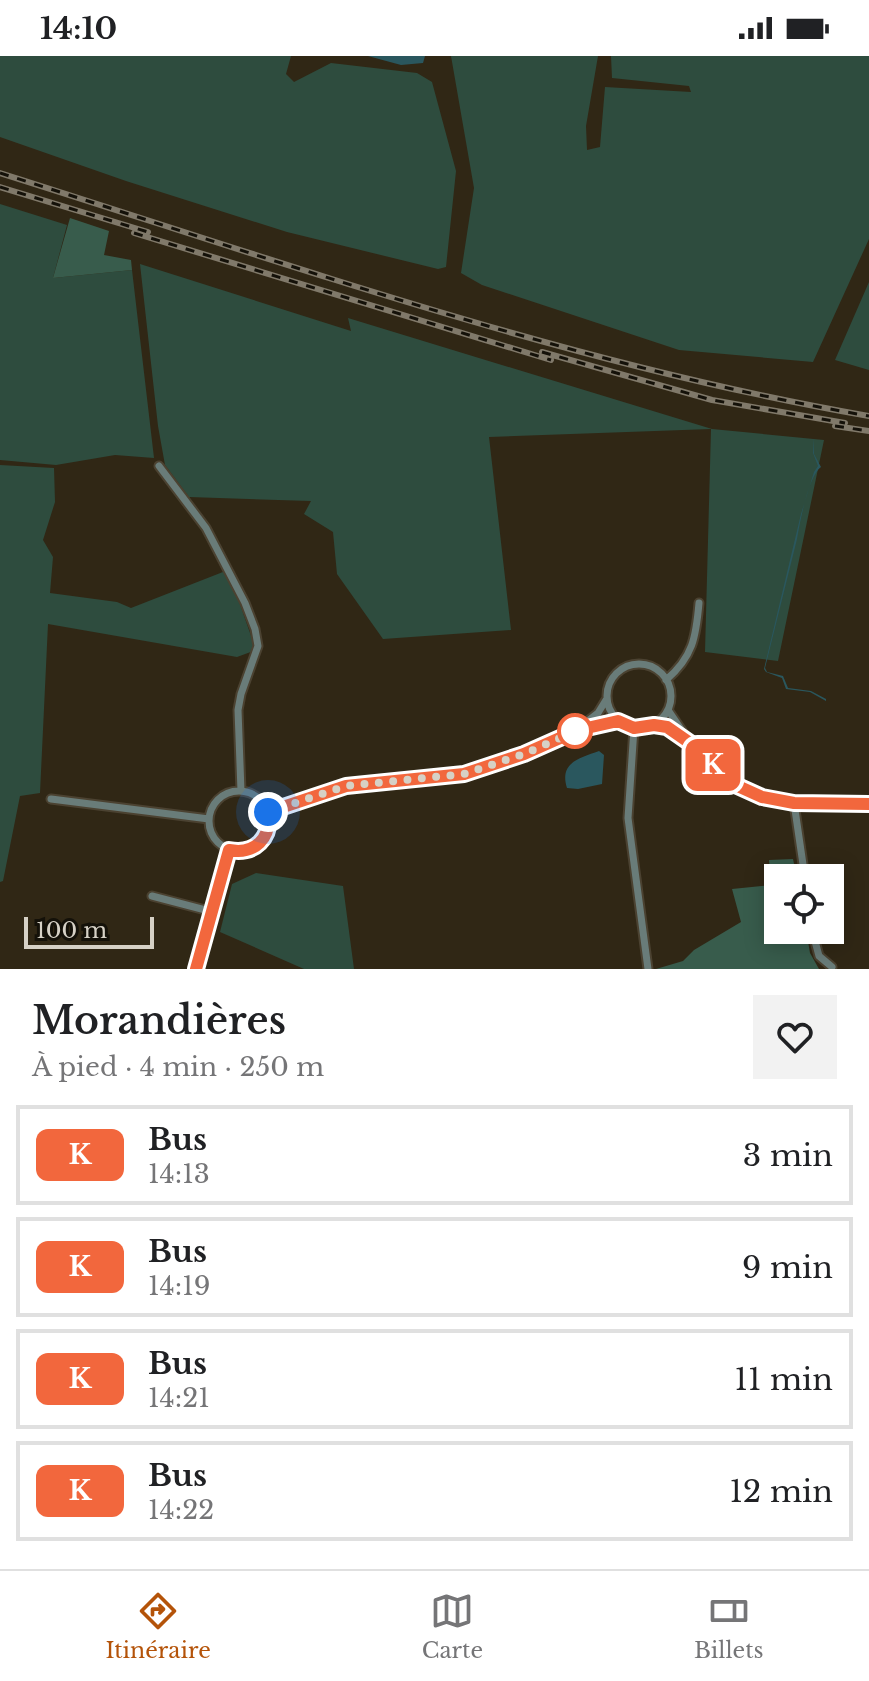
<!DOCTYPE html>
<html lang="fr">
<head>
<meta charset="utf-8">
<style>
	:root { --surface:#fff; --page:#f2f2f2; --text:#202124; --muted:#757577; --line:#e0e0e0; --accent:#b45309 }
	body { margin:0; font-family:"Libre Baskerville",serif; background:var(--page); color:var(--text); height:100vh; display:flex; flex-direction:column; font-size:30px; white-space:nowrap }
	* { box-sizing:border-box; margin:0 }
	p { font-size:26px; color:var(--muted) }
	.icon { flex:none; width:44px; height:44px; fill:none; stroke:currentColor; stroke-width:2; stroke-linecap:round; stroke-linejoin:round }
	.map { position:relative; height:913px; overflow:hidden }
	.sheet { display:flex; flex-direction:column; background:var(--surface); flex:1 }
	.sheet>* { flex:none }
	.badge { padding:0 16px; border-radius:12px; font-size:28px; line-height:52px }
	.tools { position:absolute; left:764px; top:808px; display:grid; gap:16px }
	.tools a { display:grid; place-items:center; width:80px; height:80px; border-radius:0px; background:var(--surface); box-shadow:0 4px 20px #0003; font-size:40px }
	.scale { position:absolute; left:24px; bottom:20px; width:130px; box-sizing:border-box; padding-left:8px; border:4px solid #d6d1c6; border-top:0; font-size:22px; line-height:28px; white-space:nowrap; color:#d6d1c6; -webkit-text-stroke:6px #141109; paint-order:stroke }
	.you { position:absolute; width:40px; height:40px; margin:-20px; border:6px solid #fff; border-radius:50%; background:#1a73e8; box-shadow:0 0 0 12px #1a73e833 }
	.map>.badge { position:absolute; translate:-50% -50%; box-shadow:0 0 0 4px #fff }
	.round { display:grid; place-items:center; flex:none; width:84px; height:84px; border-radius:0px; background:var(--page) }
	.headline { display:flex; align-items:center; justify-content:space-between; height:136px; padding:0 32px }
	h1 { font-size:38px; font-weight:600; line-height:60px }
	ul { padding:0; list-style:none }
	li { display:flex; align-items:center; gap:24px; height:100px; margin:0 16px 12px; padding:0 16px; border:4px solid var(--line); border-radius:0px }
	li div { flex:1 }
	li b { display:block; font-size:30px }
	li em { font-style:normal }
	li .badge { min-width:88px; font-weight:700; text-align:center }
	.status { display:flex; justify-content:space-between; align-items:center; height:56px; padding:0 40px; background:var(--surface); direction:ltr }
	.status svg { height:22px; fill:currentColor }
	.menu { display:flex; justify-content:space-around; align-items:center; height:112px; border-top:2px solid var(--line); background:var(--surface); font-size:22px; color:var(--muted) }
	.menu a { display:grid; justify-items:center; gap:4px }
	.menu .current { color:var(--accent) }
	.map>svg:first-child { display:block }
	.green { fill:#2e4c3e }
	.forest { fill:#385c4c }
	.water { fill:#2a575e }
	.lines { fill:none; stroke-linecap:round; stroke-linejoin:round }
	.street-casing { stroke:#4b4231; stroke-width:11 }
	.street { stroke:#697c79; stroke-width:7 }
	.rail-casing { stroke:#80796a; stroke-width:6 }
	.rail { stroke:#141109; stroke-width:3; stroke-dasharray:9; stroke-linecap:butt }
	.line-casing { stroke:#fff; stroke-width:18 }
	.line { stroke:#f2673d; stroke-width:12 }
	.walk { stroke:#d6d1c6; stroke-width:8; stroke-dasharray:0 14.4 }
	.stop-dot { fill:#fff; stroke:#f2673d; stroke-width:4 }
</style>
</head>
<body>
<div class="status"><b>14:10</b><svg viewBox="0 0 49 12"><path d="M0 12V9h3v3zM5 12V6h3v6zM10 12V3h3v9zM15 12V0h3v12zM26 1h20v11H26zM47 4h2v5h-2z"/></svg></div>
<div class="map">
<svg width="869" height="913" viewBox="0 0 869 913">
	<rect width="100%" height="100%" fill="#302715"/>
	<!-- green -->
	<path class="green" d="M0,0H291L286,18L294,26L331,7L417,17L432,26L456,115L446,211L438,213L287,176L126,125L0,81Z
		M451,0H598L586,70L587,94L600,91L605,31L691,36L689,30L612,22L611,0H869V183L813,306L679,294L482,229L461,217L474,132Z
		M0,148L67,169L53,222L132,214L154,402L115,399L56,409L0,404Z
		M140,208L351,275L348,262L712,373L824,384L778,605L705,596L711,373L489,381L511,574L383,583L337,518L333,476L304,458L311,445L189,441L165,409L158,370Z
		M869,226V314L835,304Z
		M0,409L54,412L55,446L43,484L53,501L50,537L117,546L131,552L228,514L256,594L237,601L48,568L40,737L20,740L3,825L0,826Z
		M256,817L343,830L354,913H304L220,876L232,828Z"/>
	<!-- forest -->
	<path class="forest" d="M70,162L109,175L104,199L131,204L132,214L53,222Z
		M793,803L797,822H778V874H806L810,897L819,913H656L683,905L694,894L741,866L732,833L771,829L769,804Z"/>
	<!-- water -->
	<path class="water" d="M368,0H425L423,7L401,9Z
		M814,382V398L821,411C808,421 800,466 797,483L765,612L767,616L783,620L788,632L811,635L826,643V645L810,636L786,633L782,622L766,616L764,613L801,458L814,416L818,410L813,397Z
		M599,695L604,699L602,728L578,733L567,732C559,707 579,702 599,695Z"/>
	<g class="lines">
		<defs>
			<path id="street" d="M159,410L206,472L245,547L255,573L258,590L241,638L238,654L241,735
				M607 640a32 32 0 1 1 64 0a32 32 0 1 1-64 0Z
				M666,624C693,601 696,581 699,547
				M668,654L687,682
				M654,669C689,675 705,711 734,728C774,752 823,747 869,748
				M579,672L598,657L606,644
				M634,672L628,762L648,913
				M209 765a30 30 0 1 1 60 0a30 30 0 1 1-60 0Z
				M51,743L209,763
				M794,747L805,822
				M268,756L346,730L464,718L524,698L578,674L618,665
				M152,840L213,856
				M812,874L819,900L832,911
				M196,913L229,794"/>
		</defs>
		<!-- street casing -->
		<use href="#street" class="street-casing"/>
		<!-- street -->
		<use href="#street" class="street"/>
		<defs>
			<path id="rail" d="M0,117C286,207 572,309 869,360
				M0,131L148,176
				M134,177L551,304
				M542,296L712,344L845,367
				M835,370L869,375"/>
		</defs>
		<!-- rail casing -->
		<use href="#rail" class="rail-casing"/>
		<!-- rail -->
		<use href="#rail" class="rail"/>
	</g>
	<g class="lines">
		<defs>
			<path id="line" d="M196,913L229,794C255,799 272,782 268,756L346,730L464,718L524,698L578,674L618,665L634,672L654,669L667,671L690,687L731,727L762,741L794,747L869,748"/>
		</defs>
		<!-- line casing -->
		<use href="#line" class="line-casing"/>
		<!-- line -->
		<use href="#line" class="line"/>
		<!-- walk -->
		<path class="walk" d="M268,756L346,730L464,718L524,698L578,674L575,675"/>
	</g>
	<!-- markers -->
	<circle class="stop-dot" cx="575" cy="675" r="16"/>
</svg>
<div class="tools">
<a><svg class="icon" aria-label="locate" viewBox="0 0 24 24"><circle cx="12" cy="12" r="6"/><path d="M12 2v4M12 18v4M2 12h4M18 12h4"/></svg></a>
</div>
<div class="scale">100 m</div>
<div class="you" style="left:268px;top:756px"></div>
<b class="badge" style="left:713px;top:709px;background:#f2673d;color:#fff">K</b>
</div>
<section class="sheet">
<div class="headline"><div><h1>Morandières</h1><p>À pied · 4 min · 250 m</p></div><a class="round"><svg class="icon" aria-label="heart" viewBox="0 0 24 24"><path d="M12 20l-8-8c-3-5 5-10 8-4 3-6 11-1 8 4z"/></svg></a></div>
<ul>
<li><span class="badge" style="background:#f2673d;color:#fff">K</span><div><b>Bus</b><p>14:13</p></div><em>3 min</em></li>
<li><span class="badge" style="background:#f2673d;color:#fff">K</span><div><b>Bus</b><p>14:19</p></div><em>9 min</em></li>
<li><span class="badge" style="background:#f2673d;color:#fff">K</span><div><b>Bus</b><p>14:21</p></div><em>11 min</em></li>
<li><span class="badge" style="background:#f2673d;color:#fff">K</span><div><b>Bus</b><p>14:22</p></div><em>12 min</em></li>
</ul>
</section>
<nav class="menu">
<a class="current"><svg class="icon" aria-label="directions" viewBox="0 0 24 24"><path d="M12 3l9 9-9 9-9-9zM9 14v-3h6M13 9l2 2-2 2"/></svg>Itinéraire</a>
<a><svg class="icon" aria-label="map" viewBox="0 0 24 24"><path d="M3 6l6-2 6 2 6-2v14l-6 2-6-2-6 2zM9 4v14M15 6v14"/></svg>Carte</a>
<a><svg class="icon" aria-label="tickets" viewBox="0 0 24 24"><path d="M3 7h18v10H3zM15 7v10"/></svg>Billets</a>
</nav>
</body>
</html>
